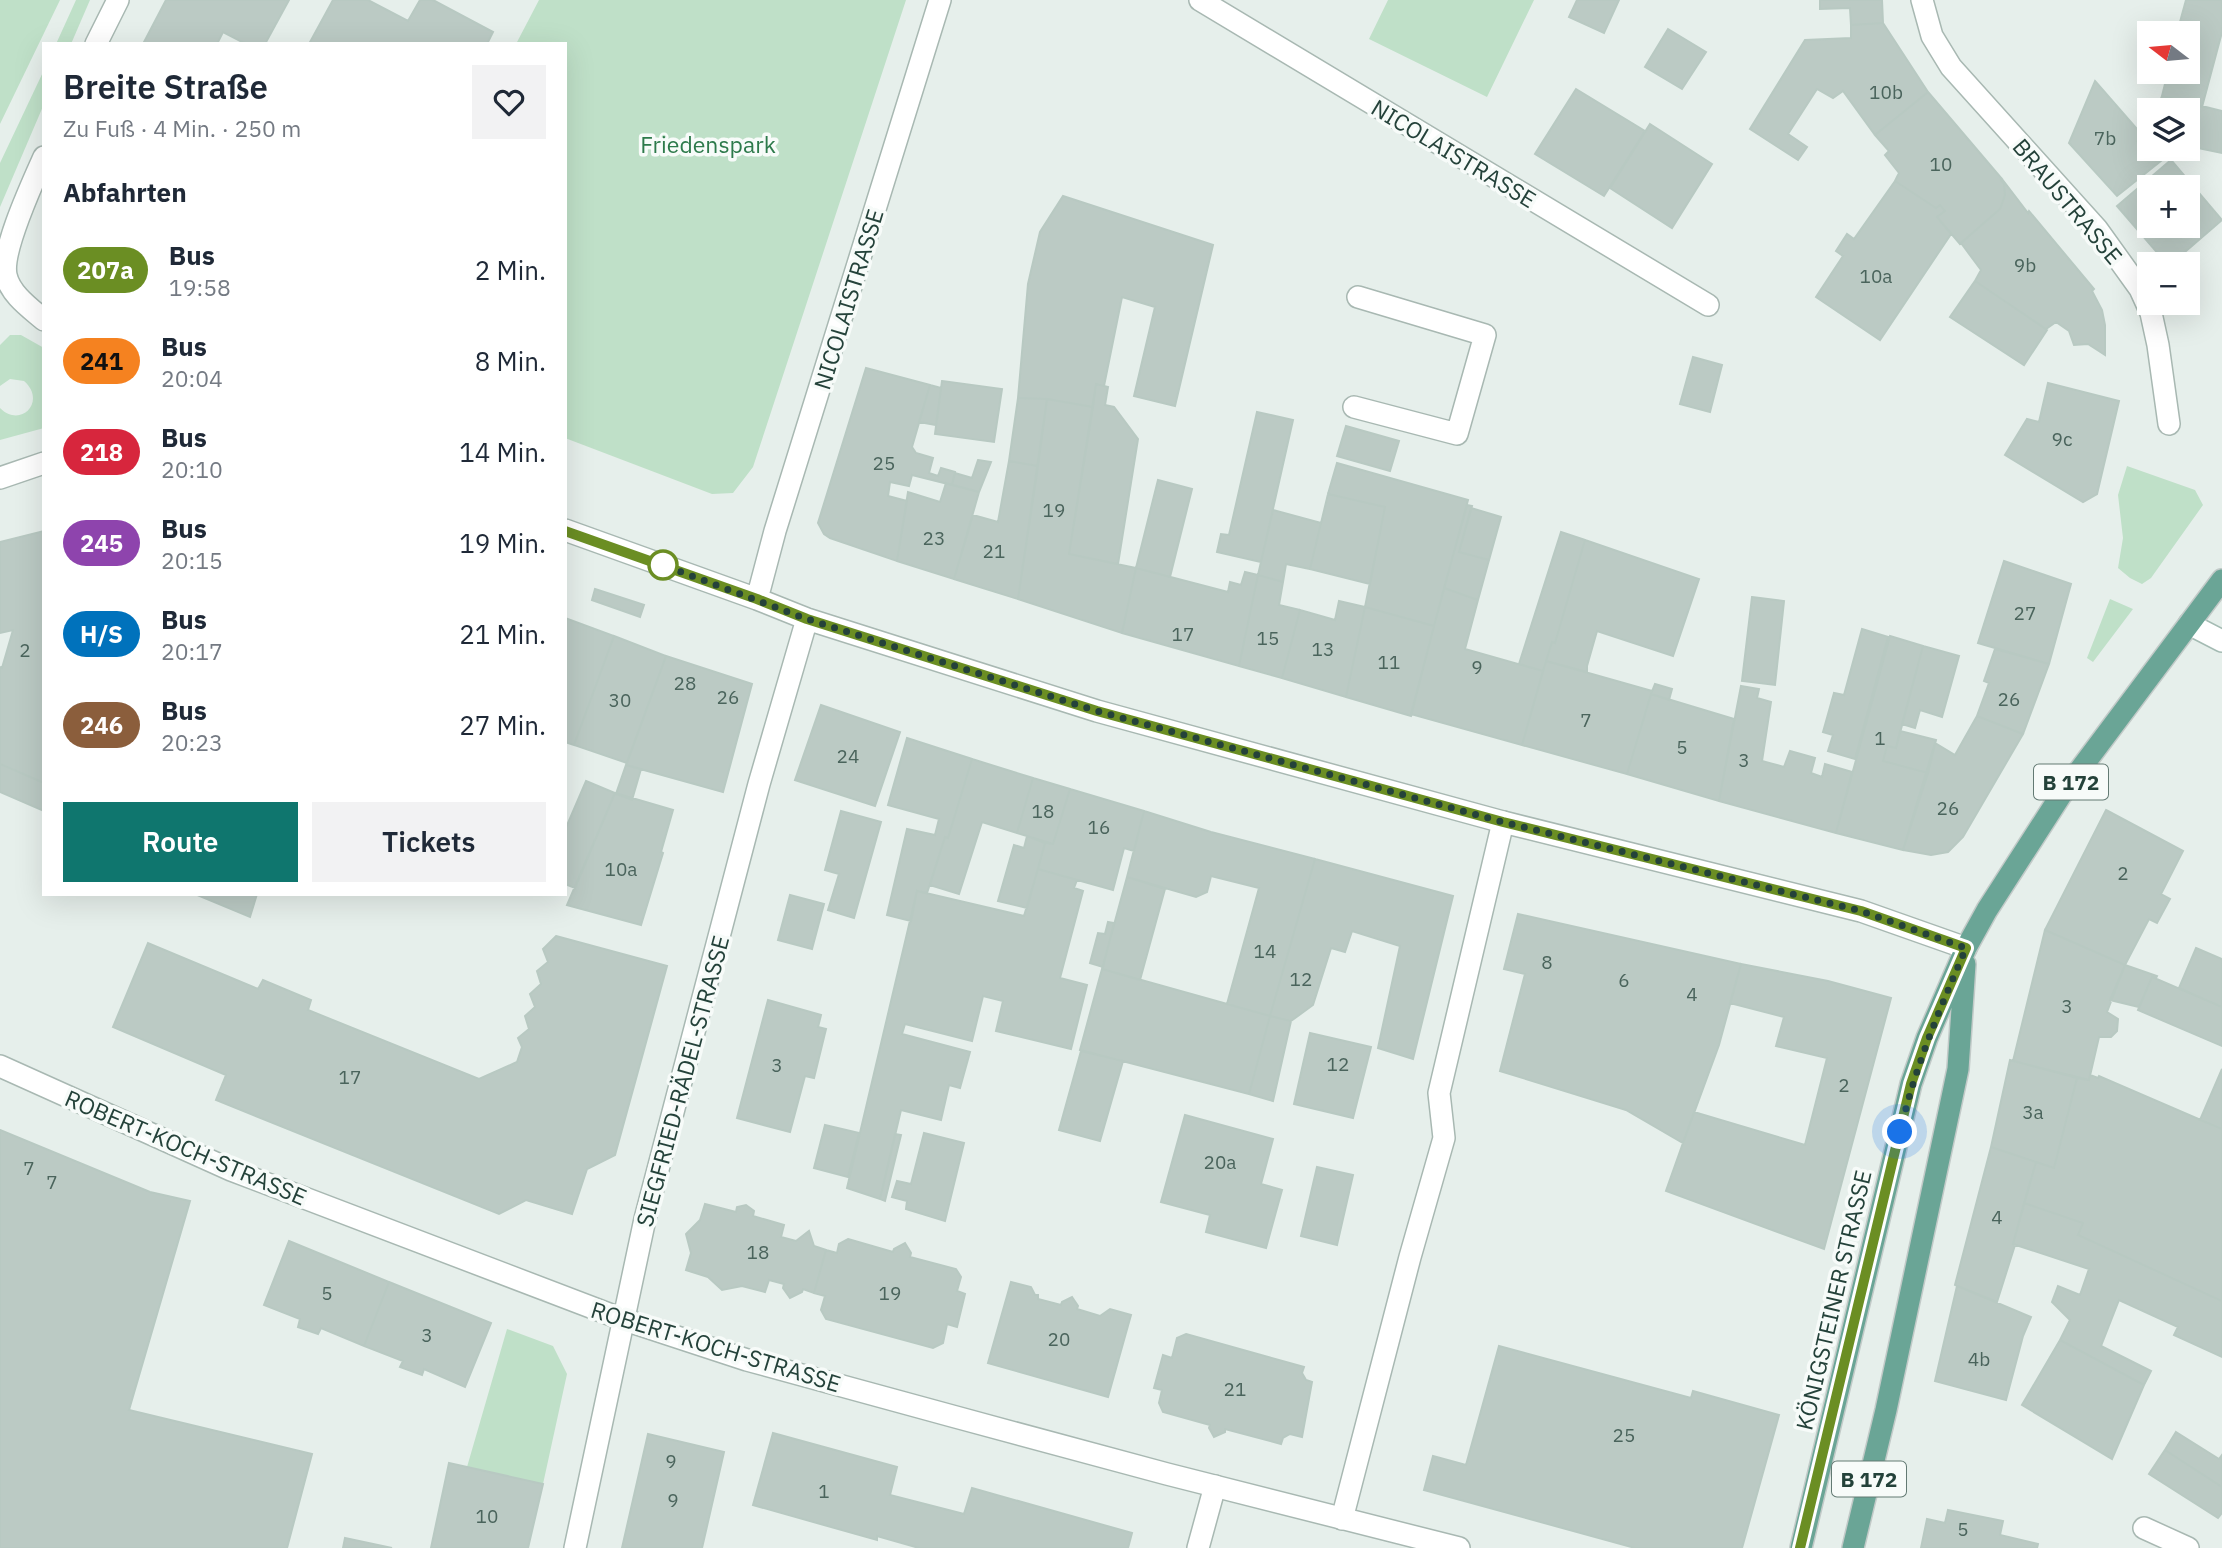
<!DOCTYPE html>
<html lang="de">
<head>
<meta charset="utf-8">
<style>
	:root { --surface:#fff; --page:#f2f2f3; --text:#1f2937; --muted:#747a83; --accent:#0f766e }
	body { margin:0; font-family:"IBM Plex Sans",sans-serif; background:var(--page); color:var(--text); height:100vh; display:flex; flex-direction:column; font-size:26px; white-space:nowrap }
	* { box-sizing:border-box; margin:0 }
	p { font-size:23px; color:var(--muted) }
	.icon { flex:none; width:38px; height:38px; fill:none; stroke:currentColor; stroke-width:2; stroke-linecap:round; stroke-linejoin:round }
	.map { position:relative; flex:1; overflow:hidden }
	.side { position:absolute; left:42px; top:42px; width:525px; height:854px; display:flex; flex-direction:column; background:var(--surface); border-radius:0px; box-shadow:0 7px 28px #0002 }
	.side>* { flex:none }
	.badge { padding:0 14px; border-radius:23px; font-size:24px; line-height:46px }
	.needle { width:46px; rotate:286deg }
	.tools { position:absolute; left:2137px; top:21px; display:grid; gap:14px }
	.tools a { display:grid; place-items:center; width:63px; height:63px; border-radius:0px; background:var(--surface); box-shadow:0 7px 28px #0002; font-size:35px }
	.you { position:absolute; width:35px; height:35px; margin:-18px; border:5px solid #fff; border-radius:50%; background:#1a73e8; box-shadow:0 0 0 10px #1a73e833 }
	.map>.badge { position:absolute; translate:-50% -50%; box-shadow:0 0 0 4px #fff }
	h2 { padding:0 21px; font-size:26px; line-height:63px }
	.round { display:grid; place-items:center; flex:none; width:74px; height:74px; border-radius:0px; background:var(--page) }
	.head { display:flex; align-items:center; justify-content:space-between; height:119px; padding:0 21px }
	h1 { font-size:33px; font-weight:600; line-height:52px }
	.action { display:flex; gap:14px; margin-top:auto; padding:14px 21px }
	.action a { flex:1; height:80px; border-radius:0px; background:var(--accent); color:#fff; font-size:28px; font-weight:600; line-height:80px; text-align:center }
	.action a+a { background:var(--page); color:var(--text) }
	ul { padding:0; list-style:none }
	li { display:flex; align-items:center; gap:21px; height:91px; padding:0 21px }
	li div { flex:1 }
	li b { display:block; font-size:26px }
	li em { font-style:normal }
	li .badge { min-width:77px; font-weight:700; text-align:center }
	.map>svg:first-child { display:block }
	.green { fill:#bfe0c8 }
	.building { fill:#bbcac4; stroke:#b8c9c2; stroke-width:2; fill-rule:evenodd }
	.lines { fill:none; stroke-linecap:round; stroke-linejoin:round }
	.service-casing { stroke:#a8b8b2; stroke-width:24 }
	.minor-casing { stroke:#a8b8b2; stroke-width:24 }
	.secondary-casing { stroke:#a4bbb3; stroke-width:24 }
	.primary-casing { stroke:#c2cac8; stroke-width:24 }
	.service { stroke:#fff; stroke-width:21 }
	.minor { stroke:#fff; stroke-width:21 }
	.secondary { stroke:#fff; stroke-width:21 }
	.primary { stroke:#6aa596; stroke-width:21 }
	.line-casing { stroke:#fff; stroke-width:16 }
	.line { stroke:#6b8e23; stroke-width:10 }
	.walk { stroke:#24423a; stroke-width:7; stroke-dasharray:0 12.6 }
	.stop-dot { fill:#fff; stroke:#6b8e23; stroke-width:3.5 }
	.labels { text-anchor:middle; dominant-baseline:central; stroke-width:7; stroke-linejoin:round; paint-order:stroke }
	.number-label { font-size:19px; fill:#4a645c }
	.shield { fill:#f7fbf9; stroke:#637a73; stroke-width:2 }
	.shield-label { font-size:21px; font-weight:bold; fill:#24423a }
	.park-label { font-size:23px; fill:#2d7a4b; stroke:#f7fbf9 }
	.street-label { font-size:23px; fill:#24423a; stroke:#f7fbf9 }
</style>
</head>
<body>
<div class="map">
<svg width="2222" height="1548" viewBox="0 0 2222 1548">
	<rect width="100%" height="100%" fill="#e6efeb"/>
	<!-- green -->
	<path class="green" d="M0,0H60L0,124Z
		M76,0H90L71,44H56Z
		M539,0H906L753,467L733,493L712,494L565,438V44H516Z
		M1388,0H1534L1487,97L1369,39Z
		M44,70V104L0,207V163Z
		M10,335H21L44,348V428L0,440V408C21,429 47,401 24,381L10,379L0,386V345Z
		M2127,466L2195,490L2203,505L2151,578L2142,584L2130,578L2118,568L2123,538L2118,495Z
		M2110,599L2133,609L2093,662L2087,658Z
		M507,1329L553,1346L567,1374L543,1484L467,1467Z"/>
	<!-- building -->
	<path class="building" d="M166,0H289L265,44H246L223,32L217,44H143Z
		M333,0H368L408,21L420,0H433L493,32L487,44H309Z
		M1577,0H1619L1604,33L1569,17Z
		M1820,0H1882L1883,23L1851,25L1850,8L1820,9Z
		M2186,0H2222V32L2202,107L2162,96L2168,72H2188V33H2177Z
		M1883,23L1928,92L1875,135L1843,91L1833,98L1817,89L1788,134L1807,147L1798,160L1750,129L1805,40L1851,38V25Z
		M1668,29L1706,52L1682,89L1645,67Z
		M2095,81L2143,136L2137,141L2143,148L2148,143L2149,149H2153L2162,160L2117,196L2069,143Z
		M1576,89L1645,131L1604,196L1535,154Z
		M1928,92L2002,179L2001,180L2004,184L2005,195L2000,209L1960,244L1937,217L1945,211L1940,205L1936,208L1895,181L1899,173L1885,155L1889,151L1875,135Z
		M2162,96L2222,111V153L2188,146V110H2157Z
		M1650,124L1712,164L1672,228L1610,188Z
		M2171,160L2222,220L2171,264H2167L2117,206ZM2149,187H2188V226H2149Z
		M2002,179L2028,213L2029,211L2094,289L2092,291L2102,310L2105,325V355L2088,344L2074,345L2069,331L2056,322L2046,329L1975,281L1981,270L1961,243L2000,209L2005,195L2004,184L2001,180Z
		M1895,181L1936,208L1940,205L1945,211L1937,217L1951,234L1880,340L1816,297L1843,256L1836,251L1847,234L1854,239Z
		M1063,196L1213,245L1175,406L1134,396L1155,307L1122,297L1104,386L1096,384L1093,407L1047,399L1018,398L1028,284L1040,232Z
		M1975,281L2047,330L2024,365L1950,317Z
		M1693,357L1722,365L1710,412L1680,404Z
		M866,368L930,385L912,447L916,453L933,458L929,473L938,476L941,468L955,472L952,485L912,475L909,486L890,482L888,496L907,501L897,561L830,538L824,534L818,523Z
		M942,381L1002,389L994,442L935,434Z
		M2048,383L2119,401L2097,494L2083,502L2005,455L2027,419L2039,422Z
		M1096,384L1108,387L1105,405L1114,407L1138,439L1118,564L1069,554Z
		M930,385L941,388L936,425L919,422Z
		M1018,398L1047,399L1038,466L1009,461Z
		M1047,399L1093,407L1069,554L1136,568L1122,633L1018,599Z
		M1257,412L1293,420L1261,562L1217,552L1221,534L1229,535Z
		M1346,426L1399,441L1390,471L1337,456Z
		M978,460L991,462L979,492L952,485L955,473L972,478Z
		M1009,461L1038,466L1018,599L954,579L973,515L998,522Z
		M1337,463L1468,500L1434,626L1365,607L1385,507L1328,494Z
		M1158,480L1192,489L1170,577L1136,568Z
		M946,483L979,492L954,579L897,561L908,492L940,502Z
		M1328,494L1385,507L1370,584L1310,569Z
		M1467,505L1472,506L1459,552L1489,560L1478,600L1444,588Z
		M1471,508L1501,517L1489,560L1459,552Z
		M1273,510L1321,523L1310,569L1286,564L1283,582L1258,575Z
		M44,531V783L0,764V667L2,668L13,630L0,633V542Z
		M1561,532L1585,540L1555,643L1552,642L1543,671L1519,664Z
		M1585,540L1699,579L1673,656L1597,631L1587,666V672L1546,661L1552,642L1555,643Z
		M2004,561L2071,584L2049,664L1978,643Z
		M1136,568L1228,592L1230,582L1241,585L1245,572L1258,575L1239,666L1122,633Z
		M1258,575L1283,582L1279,605L1300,610L1282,678L1239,666Z
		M1444,588L1478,600L1465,649L1543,671L1522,745L1411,714Z
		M595,589L644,605L640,617L592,600Z
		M1752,597L1784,601L1775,685L1742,681Z
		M1339,601L1365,607L1346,697L1282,678L1300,610L1335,620Z
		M1365,607L1434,626L1411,716L1346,697Z
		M565,618L614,636L574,745L565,742Z
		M1862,629L1888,637L1855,759L1828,751L1833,735L1823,732L1834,693L1844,695Z
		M614,636L666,656L627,763L574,745Z
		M1890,636L1923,646L1896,748L1887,746L1883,761L1928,773L1903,850L1836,833Z
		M1923,646L1959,656L1942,717L1920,710L1915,728L1902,724Z
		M1995,649L2049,664L2023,734L1977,716L1989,683L1984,681Z
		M666,656L752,684L723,792L626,765Z
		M1546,661L1652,691L1627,774L1522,745Z
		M1655,684L1672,689L1669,700L1651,694Z
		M1741,686L1759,689L1757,698L1771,702L1762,761L1784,767L1790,751L1815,758L1811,773L1822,777L1825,764L1852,772L1836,833L1719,801Z
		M1651,694L1734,719L1719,801L1627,774Z
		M821,705L900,732L875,806L795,780Z
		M1977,716L2023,734L1963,837L1948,852L1931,855L1903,850L1935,743L1955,755Z
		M1900,731L1936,740L1928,773L1883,761L1887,746L1896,748Z
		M907,738L972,759L948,838L945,837L927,893L917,891L911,921L887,915L907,829L935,835L939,819L888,805Z
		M972,759L1033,778L1017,833L982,822L959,894L930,885L945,837L948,838Z
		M0,764L44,783V811L0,792Z
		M626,765L641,769L632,800L616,794Z
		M1033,778L1070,789L1053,844L1017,833Z
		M586,781L615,793L575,888L565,884V830Z
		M1070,789L1144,811L1134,851L1124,848L1113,890L1038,869L1045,843L1053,844Z
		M615,793L673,810L661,852L663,853L641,925L567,905Z
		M2106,810L2183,851L2161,894L2170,899L2157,923L2149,919L2125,965L2045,930Z
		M841,811L881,822L854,918L828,910L839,874L825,870Z
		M1144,811L1211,832L1315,859L1270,1016L1227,1004L1259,888L1211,876L1207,892L1196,897L1127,877Z
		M1027,836L1045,843L1027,908L998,901L1014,845L1024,848Z
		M1315,859L1453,896L1413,1059L1378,1048L1400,946L1352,931L1345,952L1331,948L1313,1005L1291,1021L1270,1016Z
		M1038,869L1077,880L1074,888L1083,891L1060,978L1087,985L1071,1049L996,1031L1003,1001L983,996L972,1041L905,1024L902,1034L970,1052L960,1088L949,1085L941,1120L901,1110L880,1199L847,1188L917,891L1024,916Z
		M1127,877L1165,889L1140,980L1102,969Z
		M195,894H257L250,917Z
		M790,895L824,904L812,949L778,940Z
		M1518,914L1741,964L1719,1045L1683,1143L1626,1110L1500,1071L1525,974L1504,969Z
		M1108,922L1114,923L1103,967L1090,963L1098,933L1105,934Z
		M2045,930L2125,965L2107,1012L2118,1019L2117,1031L2111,1037H2099L2089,1080L2013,1061Z
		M556,936L667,966L615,1155L587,1169L572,1214L526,1200L499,1214L216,1100L226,1075L113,1027L148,943L258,989L263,980L311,1000L308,1010L479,1079L517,1062L522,1047L518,1038L529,1029L525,1016L535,1007L530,994L541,984L537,971L548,962L543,949Z
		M2196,948L2222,959V1007L2179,988Z
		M1741,964L1828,981L1891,998L1824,1249L1666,1191L1694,1112L1805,1145L1827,1058L1776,1046L1784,1017L1730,1003Z
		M2125,965L2157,976L2156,978L2152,977L2139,1007L2110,1000Z
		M1102,969L1270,1016L1249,1094L1080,1050Z
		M2152,977L2222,1007V1046L2138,1010Z
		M768,1000L821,1015L818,1027L826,1029L814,1078L805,1076L790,1132L737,1118Z
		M1270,1016L1291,1021L1273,1101L1249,1094Z
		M1310,1033L1371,1047L1353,1118L1294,1104Z
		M1081,1051L1123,1061L1100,1141L1059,1130Z
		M2010,1060L2077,1078L2054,1168L1991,1147Z
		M2222,1069V1129L2200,1120Z
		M2090,1075L2098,1078L2099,1076L2222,1129V1301L2078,1235L2083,1223L2024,1203L2036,1162L2054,1168L2077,1078L2089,1080Z
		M1185,1115L1273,1139L1261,1184L1282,1190L1266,1248L1206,1232L1210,1215L1161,1202Z
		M825,1125L859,1133L848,1177L814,1168Z
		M0,1130L150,1192L190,1201L129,1410L312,1454L287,1548H0Z
		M924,1133L964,1143L945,1221L906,1209L907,1201L892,1197L897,1181L911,1184Z
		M895,1134L901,1135L885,1201L880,1199Z
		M1991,1147L2036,1162L2013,1244L2015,1245L1997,1302L1955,1285Z
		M1317,1167L1353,1175L1337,1245L1301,1236Z
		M2024,1203L2083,1223L2078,1235L2222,1301V1357L2174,1335L2178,1327L2119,1300L2101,1346L2151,1371L2144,1385L2060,1340L2070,1320L2052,1302L2058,1286L2080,1295L2089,1269L2013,1244Z
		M705,1204L736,1212L737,1207L746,1205L754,1211L753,1216L784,1225L781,1237L796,1241L809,1231L814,1246L826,1250L814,1293L803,1289L802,1292L790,1298L783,1288L784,1284L769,1280L765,1292L742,1286L722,1290L708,1277L686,1270L691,1253L686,1234L700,1220Z
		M848,1239L893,1252L894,1249L905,1243L911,1253L910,1257L956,1269L961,1277L957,1291L965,1294L957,1327L947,1324L943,1343L933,1348L826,1319L821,1310L825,1296L814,1293L826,1250L837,1253L839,1244Z
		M289,1241L389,1282L364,1346L321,1328L318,1334L298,1327L300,1319L264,1305Z
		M389,1282L491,1323L465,1387L424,1369L422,1375L400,1367L403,1361L364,1346Z
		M1011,1282L1031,1287L1035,1295H1038V1299L1061,1305L1062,1302L1072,1297L1078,1306L1077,1309L1100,1316L1110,1309L1131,1315L1108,1397L988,1363Z
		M1957,1286L2031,1317L2023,1336L2006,1400L1935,1381Z
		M1186,1334L1304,1367L1302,1373L1306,1380L1312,1382L1302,1437L1290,1434L1283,1438L1281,1444L1225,1429V1432L1214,1437L1209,1428L1210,1425L1163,1412L1159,1403L1162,1390L1154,1388L1163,1355L1172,1358L1177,1338Z
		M2060,1340L2144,1385L2112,1459L2022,1405Z
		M1499,1346L1691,1398L1693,1391L1779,1415L1742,1548H1635L1424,1490L1433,1456L1466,1465Z
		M2176,1432L2219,1459L2222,1455V1487L2165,1450Z
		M773,1433L897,1467L890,1495L964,1514L972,1488L1132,1533L1128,1548H919L877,1536V1540L753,1505Z
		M648,1434L724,1452L702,1548H622Z
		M2165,1450L2222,1487V1513L2218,1518L2149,1474Z
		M449,1463L543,1484L528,1548H431Z
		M1948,1510L2003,1521L2000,1535L2038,1544L2037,1548H1921L1927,1519L1945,1523Z
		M345,1538L392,1548H343Z"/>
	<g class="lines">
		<defs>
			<path id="service" d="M1354,407L1457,434L1485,335L1358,297
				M1342,1519L1410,1257L1444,1138L1439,1093L1503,822
				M2144,1528L2188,1548
				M1198,1548L1215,1486"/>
			<path id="minor" d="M1200,0L1708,305
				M1922,0L1932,36L1951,67L2097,229L2140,289L2151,313L2158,345L2169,424
				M96,44L118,0
				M44,157C33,182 1,250 6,275C10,294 30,308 44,320
				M0,478L44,463
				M565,530L757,599L807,619L1097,711L1503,822L1861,911L1966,948
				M757,599L775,531L940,0
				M0,1066L231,1170L622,1319L747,1360L952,1416L1167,1474L1459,1548
				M575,1548L645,1219L759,784L807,619"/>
			<path id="secondary" d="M2189,624L2222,641"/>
			<path id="primary" d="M1801,1548L1911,1084L1927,1038L1966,948L1987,910L2061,795L2222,580
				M1853,1548L1886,1410L1958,1069L1965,964"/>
		</defs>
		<!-- service casing -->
		<use href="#service" class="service-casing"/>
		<!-- minor casing -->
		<use href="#minor" class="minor-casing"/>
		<!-- secondary casing -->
		<use href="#secondary" class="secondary-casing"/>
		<!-- primary casing -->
		<use href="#primary" class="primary-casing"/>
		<!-- service -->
		<use href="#service" class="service"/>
		<!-- minor -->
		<use href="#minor" class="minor"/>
		<!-- secondary -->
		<use href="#secondary" class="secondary"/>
		<!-- primary -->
		<use href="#primary" class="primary"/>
	</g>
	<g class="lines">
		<defs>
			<path id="line" d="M565,531L757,599L807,619L1097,711L1503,822L1861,911L1966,948L1927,1038L1911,1084L1800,1548"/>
		</defs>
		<!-- line casing -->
		<use href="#line" class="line-casing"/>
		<!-- line -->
		<use href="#line" class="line"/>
		<!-- walk -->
		<path class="walk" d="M663,565L660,564L807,619L1097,711L1503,822L1861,911L1966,948C1939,1011 1916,1064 1900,1132"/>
	</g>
	<!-- markers -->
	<circle class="stop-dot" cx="663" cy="565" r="14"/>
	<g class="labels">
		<!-- number labels -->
		<g class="number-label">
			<text x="1886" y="92">10b</text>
			<text x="2105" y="138">7b</text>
			<text x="1941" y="164">10</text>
			<text x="2025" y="265">9b</text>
			<text x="1876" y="276">10a</text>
			<text x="2062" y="439">9c</text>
			<text x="884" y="463">25</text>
			<text x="1054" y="510">19</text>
			<text x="934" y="538">23</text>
			<text x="994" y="551">21</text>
			<text x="2025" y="613">27</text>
			<text x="1183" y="634">17</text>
			<text x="1268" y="638">15</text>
			<text x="1323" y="649">13</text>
			<text x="25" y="650">2</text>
			<text x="1389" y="662">11</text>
			<text x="1477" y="667">9</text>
			<text x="685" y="683">28</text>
			<text x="728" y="697">26</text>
			<text x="2009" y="699">26</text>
			<text x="620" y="700">30</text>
			<text x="1586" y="720">7</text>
			<text x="1880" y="738">1</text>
			<text x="1682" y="747">5</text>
			<text x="848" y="756">24</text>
			<text x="1744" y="760">3</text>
			<text x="1948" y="808">26</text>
			<text x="1043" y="811">18</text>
			<text x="1099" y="827">16</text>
			<text x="621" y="869">10a</text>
			<text x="2123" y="873">2</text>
			<text x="1265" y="951">14</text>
			<text x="1547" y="962">8</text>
			<text x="1301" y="979">12</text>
			<text x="1624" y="980">6</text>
			<text x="1692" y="994">4</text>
			<text x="2067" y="1006">3</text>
			<text x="1338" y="1064">12</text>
			<text x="777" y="1065">3</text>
			<text x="350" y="1077">17</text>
			<text x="1844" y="1085">2</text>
			<text x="2033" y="1112">3a</text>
			<text x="1220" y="1162">20a</text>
			<text x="29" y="1168">7</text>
			<text x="52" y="1182">7</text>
			<text x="1997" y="1217">4</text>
			<text x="758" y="1252">18</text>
			<text x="327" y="1293">5</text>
			<text x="890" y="1293">19</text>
			<text x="427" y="1335">3</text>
			<text x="1059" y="1339">20</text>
			<text x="1979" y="1359">4b</text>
			<text x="1235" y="1389">21</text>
			<text x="1624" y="1435">25</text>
			<text x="671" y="1461">9</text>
			<text x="824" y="1491">1</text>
			<text x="673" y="1500">9</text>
			<text x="487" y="1516">10</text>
			<text x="1963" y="1529">5</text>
		</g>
		<!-- shield labels -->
		<g class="shield">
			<rect x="2034" y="764.5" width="74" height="35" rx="5"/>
			<rect x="1832" y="1461.5" width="74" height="35" rx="5"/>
		</g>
		<g class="shield-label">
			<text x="2071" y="782">B 172</text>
			<text x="1869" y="1479">B 172</text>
		</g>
		<!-- park labels -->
		<g class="park-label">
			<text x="708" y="144">Friedenspark</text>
		</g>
		<!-- street labels -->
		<g class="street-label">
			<text transform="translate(1454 153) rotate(31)">NICOLAISTRASSE</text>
			<text transform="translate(2068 201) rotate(50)">BRAUSTRASSE</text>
			<text transform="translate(848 299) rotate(-73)">NICOLAISTRASSE</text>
			<text transform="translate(682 1081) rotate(-75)">SIEGFRIED-RÄDEL-STRASSE</text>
			<text transform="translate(186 1147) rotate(23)">ROBERT-KOCH-STRASSE</text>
			<text transform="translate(1833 1300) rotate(-77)">KÖNIGSTEINER STRASSE</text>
			<text transform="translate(716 1346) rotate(17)">ROBERT-KOCH-STRASSE</text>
		</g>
	</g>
</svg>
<div class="tools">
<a><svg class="needle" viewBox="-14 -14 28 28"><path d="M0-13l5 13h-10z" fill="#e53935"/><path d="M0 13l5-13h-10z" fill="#747a83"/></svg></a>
<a><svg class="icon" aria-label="layers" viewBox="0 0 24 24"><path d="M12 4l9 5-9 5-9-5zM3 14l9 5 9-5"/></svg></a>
<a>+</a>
<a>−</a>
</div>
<div class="you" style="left:1900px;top:1132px"></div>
<section class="side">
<div class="head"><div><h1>Breite Straße</h1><p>Zu Fuß · 4 Min. · 250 m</p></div><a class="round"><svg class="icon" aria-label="heart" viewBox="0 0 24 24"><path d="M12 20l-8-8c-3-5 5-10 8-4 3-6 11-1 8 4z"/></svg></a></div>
<h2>Abfahrten</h2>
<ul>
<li><span class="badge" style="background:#6b8e23;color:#fff">207a</span><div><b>Bus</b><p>19:58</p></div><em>2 Min.</em></li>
<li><span class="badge" style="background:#f58220;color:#111">241</span><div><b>Bus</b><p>20:04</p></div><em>8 Min.</em></li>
<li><span class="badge" style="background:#d7263d;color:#fff">218</span><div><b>Bus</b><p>20:10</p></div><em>14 Min.</em></li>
<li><span class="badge" style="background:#8e44ad;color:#fff">245</span><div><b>Bus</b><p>20:15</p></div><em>19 Min.</em></li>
<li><span class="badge" style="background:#0072bc;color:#fff">H/S</span><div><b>Bus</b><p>20:17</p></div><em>21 Min.</em></li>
<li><span class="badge" style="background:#8b5e3c;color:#fff">246</span><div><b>Bus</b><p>20:23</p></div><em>27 Min.</em></li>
</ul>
<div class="action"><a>Route</a><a>Tickets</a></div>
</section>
</div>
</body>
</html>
